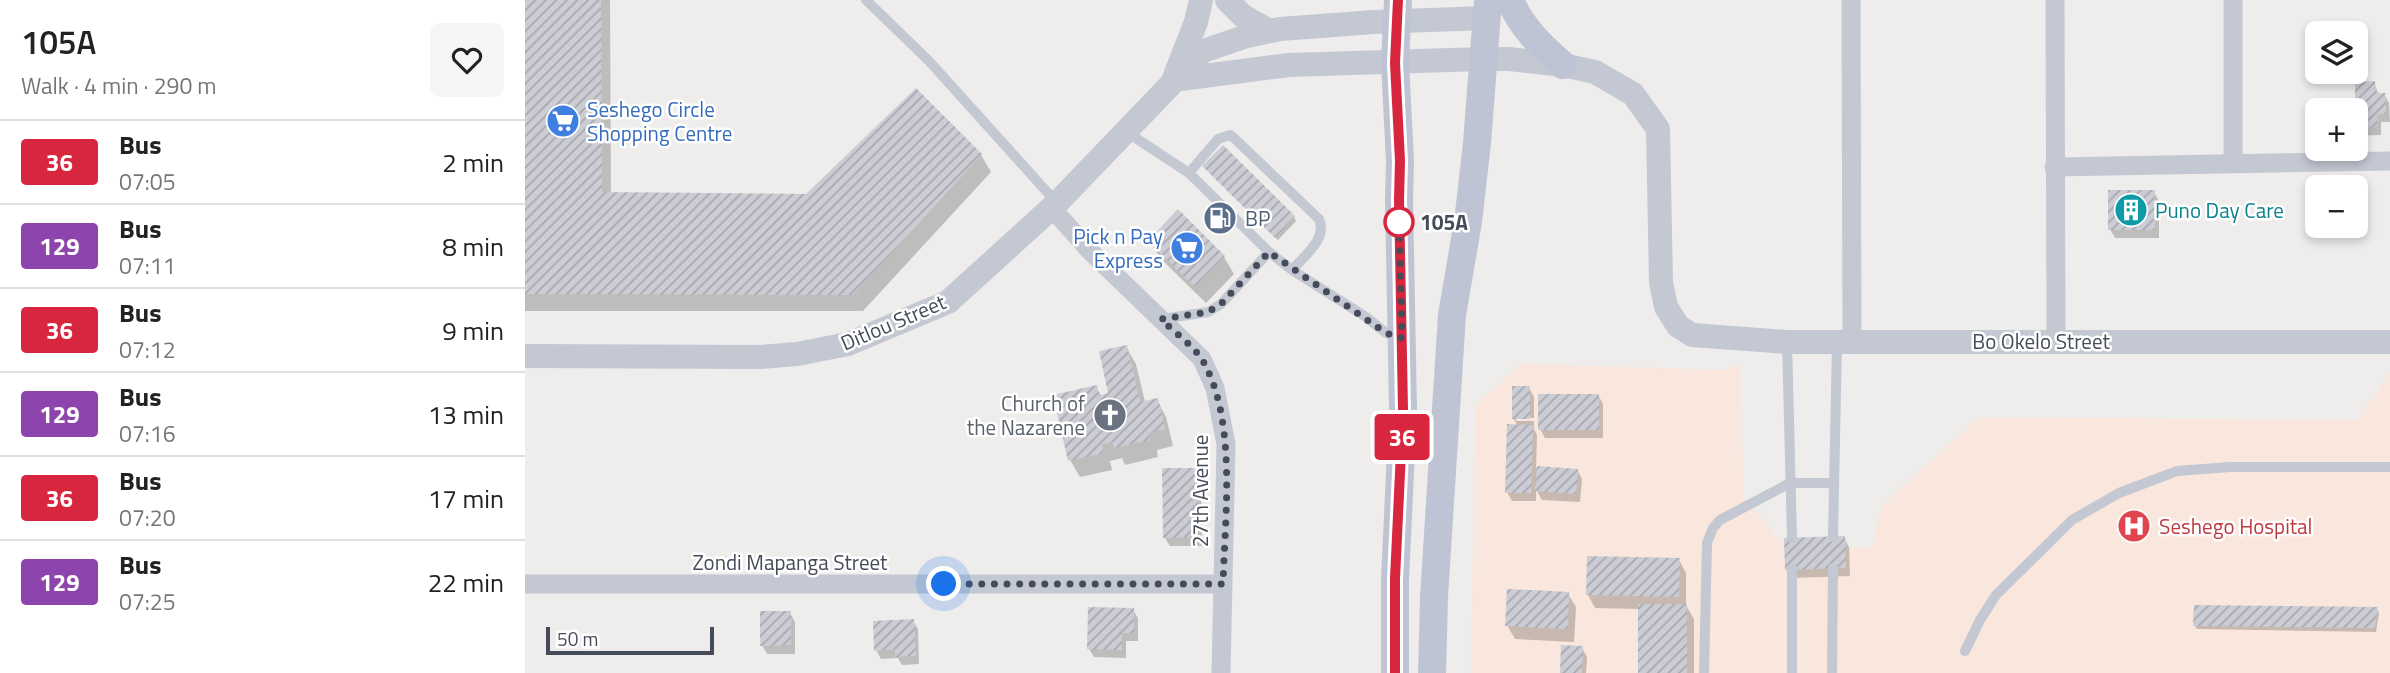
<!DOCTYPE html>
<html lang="en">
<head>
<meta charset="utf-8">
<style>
	:root { --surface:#fff; --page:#f6f6f6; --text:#222; --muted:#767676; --line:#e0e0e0 }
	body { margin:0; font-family:"Titillium Web",sans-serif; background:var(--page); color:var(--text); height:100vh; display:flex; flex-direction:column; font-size:26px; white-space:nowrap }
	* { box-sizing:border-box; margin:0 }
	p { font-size:23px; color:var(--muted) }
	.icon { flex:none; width:38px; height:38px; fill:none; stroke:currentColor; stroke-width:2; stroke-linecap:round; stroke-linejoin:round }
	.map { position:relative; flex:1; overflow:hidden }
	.side { display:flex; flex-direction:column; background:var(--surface); width:525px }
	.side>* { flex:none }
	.badge { padding:0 14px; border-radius:5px; font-size:24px; line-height:46px }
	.tools { position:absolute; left:1780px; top:21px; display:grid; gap:14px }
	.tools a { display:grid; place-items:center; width:63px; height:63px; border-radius:10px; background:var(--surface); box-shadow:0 4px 10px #0003; font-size:35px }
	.scale { position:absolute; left:21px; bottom:18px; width:168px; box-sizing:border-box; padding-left:7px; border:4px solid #454b59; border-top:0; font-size:19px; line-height:24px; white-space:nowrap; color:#454b59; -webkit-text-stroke:5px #fff; paint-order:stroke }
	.you { position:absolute; width:35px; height:35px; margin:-18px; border:5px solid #fff; border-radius:50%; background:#1a73e8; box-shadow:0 0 0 10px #1a73e833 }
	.map>.badge { position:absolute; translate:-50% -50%; box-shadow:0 0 0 4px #fff }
	.round { display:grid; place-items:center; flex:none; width:74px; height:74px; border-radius:10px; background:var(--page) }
	.head { display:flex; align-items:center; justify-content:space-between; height:119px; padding:0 21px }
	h1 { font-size:33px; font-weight:600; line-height:52px }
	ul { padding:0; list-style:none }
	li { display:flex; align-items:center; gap:21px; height:84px; padding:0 21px; border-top:2px solid var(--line) }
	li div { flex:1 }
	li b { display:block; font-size:26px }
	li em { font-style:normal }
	li .badge { min-width:77px; font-weight:700; text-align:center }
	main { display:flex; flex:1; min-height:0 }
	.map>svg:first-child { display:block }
	.medical { fill:#f9e6dc }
	.shadow { fill:#0003 }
	.building { fill:url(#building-hatch) }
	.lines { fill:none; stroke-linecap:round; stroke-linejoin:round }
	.service { stroke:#c3c8d3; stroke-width:10 }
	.minor { stroke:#c3c8d3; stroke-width:19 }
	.tertiary { stroke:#c3c8d3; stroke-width:24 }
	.secondary { stroke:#bfc4d5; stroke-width:28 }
	.line-casing { stroke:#fff; stroke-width:16 }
	.line { stroke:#d7263d; stroke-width:10 }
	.walk { stroke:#454b59; stroke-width:7; stroke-dasharray:0 12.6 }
	.stop-dot { fill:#fff; stroke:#d7263d; stroke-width:3.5 }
	.labels { text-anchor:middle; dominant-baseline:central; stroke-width:5; stroke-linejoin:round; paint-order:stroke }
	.shop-label { font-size:21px; fill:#366cbe; stroke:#fff; text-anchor:start }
	.culture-label { font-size:21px; fill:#0d838f; stroke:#fff; text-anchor:start }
	.service-label { font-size:21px; fill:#4e5e75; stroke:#fff; text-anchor:start }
	.stop-label { font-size:21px; font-weight:bold; fill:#454b59; stroke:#fff; text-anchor:start }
	.street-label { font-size:21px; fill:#454b59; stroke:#fff }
	.worship-label { font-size:21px; fill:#5b616d; stroke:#fff; text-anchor:end }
	.health-label { font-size:21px; fill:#be3a42; stroke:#fff; text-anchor:start }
</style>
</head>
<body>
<main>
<section class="side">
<div class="head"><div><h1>105A</h1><p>Walk · 4 min · 290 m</p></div><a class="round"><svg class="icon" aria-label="heart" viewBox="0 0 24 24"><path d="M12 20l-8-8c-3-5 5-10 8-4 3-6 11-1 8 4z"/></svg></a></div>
<ul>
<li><span class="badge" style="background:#d7263d;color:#fff">36</span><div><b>Bus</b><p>07:05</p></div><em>2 min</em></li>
<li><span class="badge" style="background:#8e44ad;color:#fff">129</span><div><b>Bus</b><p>07:11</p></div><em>8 min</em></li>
<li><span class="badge" style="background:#d7263d;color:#fff">36</span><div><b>Bus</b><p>07:12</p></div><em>9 min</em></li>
<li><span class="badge" style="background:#8e44ad;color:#fff">129</span><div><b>Bus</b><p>07:16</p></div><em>13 min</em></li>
<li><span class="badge" style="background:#d7263d;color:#fff">36</span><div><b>Bus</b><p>07:20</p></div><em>17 min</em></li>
<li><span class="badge" style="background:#8e44ad;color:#fff">129</span><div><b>Bus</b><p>07:25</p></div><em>22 min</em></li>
</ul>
</section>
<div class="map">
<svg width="1865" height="673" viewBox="0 0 1865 673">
	<defs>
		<pattern id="building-hatch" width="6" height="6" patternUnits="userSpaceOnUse" patternTransform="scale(1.75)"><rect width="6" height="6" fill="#cccdd4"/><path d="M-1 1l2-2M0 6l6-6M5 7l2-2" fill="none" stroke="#a7a8af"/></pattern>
	</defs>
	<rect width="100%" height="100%" fill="#efedec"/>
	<!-- medical -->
	<path class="medical" d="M996,364L1199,370L1216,364L1218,497L1261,549L1347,547L1357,506L1454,417L1832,420L1865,373V673H946L950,406Z"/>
	<!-- shadow -->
	<path class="shadow" d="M0,0H85L86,194L282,196L456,155L466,172L338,311H0Z
		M1849,83L1854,95L1859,94L1864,103L1865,122H1856V135L1830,136V115Z
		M698,148L769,217L771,221L753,240L682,170Z
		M1629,192L1634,201V238H1590L1585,229Z
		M625,241L699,257L709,274L681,303L635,258Z
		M601,347L611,364L620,402L632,400L641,417L648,446L632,450L633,457L600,465L597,458L585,461L587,470L555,477L545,460L571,387L577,397L585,395Z
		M1004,388L1009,397V418L991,417V421H1009V429L1012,435L1011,468L1052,470L1057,479L1055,502L1017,500L1011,489V501H987L982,492L993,426L988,418Z
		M1073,395L1078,404V438H1020L1015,429Z
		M671,469L676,478L677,546H645L640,538Z
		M1319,538L1324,547L1325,576L1267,578L1262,569Z
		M1154,560L1161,573V605L1169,619V673H1115V609L1070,608L1063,595Z
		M1043,594L1051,607L1049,642L990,639L982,625Z
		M1852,609L1854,613L1851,632L1672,629L1670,626Z
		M608,610L613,618V641H601V658L569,657L564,649Z
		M265,613L270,622V654H242L237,645Z
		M388,621L393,629L394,664L377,665L373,658L356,659L351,650Z
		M1057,648L1062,657L1061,673H1036Z"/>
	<!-- building -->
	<path class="building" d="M0,0H76L77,192L281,194L391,88L457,154L328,295L0,294Z
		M1850,81L1851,93H1860L1861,114H1852V126L1830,127V82Z
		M698,145L770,216L750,238L677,166Z
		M1583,190H1630V230H1583Z
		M653,209L700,256L670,287L623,241Z
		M602,345L615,402L633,398L640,429L623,433L625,440L589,448L587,442L577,444L579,453L543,461L528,395L572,385L574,396L583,393L574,351Z
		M987,386H1005V419H987Z
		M1013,394H1074V430H1013Z
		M982,424L1008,425L1006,493H980Z
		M1012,466L1053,469L1051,494L1010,491Z
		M637,468H672L673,537L638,538Z
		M1320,536L1321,568L1260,570L1259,538Z
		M1062,556L1155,558L1154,597L1061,595Z
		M982,589L1044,592L1043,629L980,626Z
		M1113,604H1162V673H1113Z
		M1669,605L1853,607L1850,628L1668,626Z
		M563,607L609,608V633H597V650L562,649Z
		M235,611H266V645L235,646Z
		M389,619L391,656L370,657V649L349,651L348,621Z
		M1036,645L1058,646L1057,673H1035Z"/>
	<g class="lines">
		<!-- service -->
		<path class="service" d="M341,0L404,61L532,203
			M603,133L664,173L744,252L767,270L841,317L861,333L874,337
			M664,173L693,139L705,135L710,139L794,219C803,239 779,256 767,270
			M637,319L683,312L696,304L744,252
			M1262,342L1267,538
			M1308,537L1312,342
			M1440,651L1455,620L1471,595L1547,520L1594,493L1652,471L1705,467H1865
			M1179,673L1182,543L1188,528L1195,520L1265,483H1309
			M1267,673V569
			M1307,673L1308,568"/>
		<!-- minor -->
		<path class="minor" d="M1326,0L1327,342
			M1530,0L1531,340
			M1708,0V163
			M1529,167L1865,161
			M526,207L565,251L677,359L690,388L701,444L696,673
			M0,584H698"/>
		<!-- tertiary -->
		<path class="tertiary" d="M702,0L718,16L745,31
			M651,73L671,22L676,0
			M648,80L764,65L958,59H984L1038,65L1070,72L1108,94L1133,129L1136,282L1141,307L1153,326L1167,335L1262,342H1865
			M0,356L235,357L272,354L323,344L423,302L532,203L678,51L722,36L755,29L849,22L962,18"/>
		<!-- secondary -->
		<path class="secondary" d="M985,0C996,27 1017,47 1038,65
			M870,673V579L878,409L874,199L875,161L870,63L873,0
			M907,673L909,597L927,315L943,222L952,143L963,0"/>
	</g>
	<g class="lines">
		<defs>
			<path id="line" d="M870,673V579L878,409L874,199L875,161L870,63L873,0"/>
		</defs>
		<!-- line casing -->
		<use href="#line" class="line-casing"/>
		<!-- line -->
		<use href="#line" class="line"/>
		<!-- walk -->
		<path class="walk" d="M419,584H698C700,516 712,421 678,361C669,346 649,332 636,319L683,312L696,304L744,252L861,333L877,338L874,222"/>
	</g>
	<!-- icons -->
	<defs>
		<symbol id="supermarket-disc" viewBox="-11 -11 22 22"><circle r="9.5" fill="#3f7fe0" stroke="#fff"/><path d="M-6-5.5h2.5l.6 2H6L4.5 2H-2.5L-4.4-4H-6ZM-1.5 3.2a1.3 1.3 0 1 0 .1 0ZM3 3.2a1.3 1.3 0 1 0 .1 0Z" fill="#fff"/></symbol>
		<symbol id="building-disc" viewBox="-11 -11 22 22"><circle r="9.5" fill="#0f9aa8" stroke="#fff"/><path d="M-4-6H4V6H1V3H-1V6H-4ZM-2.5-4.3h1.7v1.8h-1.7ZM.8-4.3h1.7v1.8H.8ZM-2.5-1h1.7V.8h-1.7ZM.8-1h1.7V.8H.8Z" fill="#fff"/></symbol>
		<symbol id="fuel-disc" viewBox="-11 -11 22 22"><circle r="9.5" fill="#5c6f8a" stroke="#fff"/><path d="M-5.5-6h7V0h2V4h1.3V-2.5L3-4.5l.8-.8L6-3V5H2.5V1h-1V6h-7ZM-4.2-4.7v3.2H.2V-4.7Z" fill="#fff"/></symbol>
		<symbol id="church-disc" viewBox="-11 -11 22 22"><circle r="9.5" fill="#6b7280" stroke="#fff"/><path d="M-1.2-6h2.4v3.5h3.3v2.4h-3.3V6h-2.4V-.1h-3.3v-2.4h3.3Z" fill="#fff"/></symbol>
		<symbol id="hospital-disc" viewBox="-11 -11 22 22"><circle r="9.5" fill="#e0444e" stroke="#fff"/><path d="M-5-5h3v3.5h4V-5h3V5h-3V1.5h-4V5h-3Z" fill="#fff"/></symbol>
	</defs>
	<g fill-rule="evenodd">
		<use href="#supermarket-disc" x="19" y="102" width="38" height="38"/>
		<use href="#building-disc" x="1587" y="191" width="38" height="38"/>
		<use href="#fuel-disc" x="676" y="199" width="38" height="38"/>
		<use href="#supermarket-disc" x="643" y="229" width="38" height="38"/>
		<use href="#church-disc" x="566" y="396" width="38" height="38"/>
		<use href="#hospital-disc" x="1590" y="507" width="38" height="38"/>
	</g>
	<!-- markers -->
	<circle class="stop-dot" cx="874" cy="222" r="14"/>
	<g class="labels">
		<!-- shop labels -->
		<g class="shop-label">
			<text x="62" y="109">Seshego Circle<tspan x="62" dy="24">Shopping Centre</tspan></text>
			<text x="638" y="236" text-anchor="end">Pick n Pay<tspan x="638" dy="24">Express</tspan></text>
		</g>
		<!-- culture labels -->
		<g class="culture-label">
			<text x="1630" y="210">Puno Day Care</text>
		</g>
		<!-- service labels -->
		<g class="service-label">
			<text x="720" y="218">BP</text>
		</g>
		<!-- stop labels -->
		<g class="stop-label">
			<text x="895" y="222">105A</text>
		</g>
		<!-- street labels -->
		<g class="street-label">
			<text transform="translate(368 322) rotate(-23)">Ditlou Street</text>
			<text x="1516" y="341">Bo Okelo Street</text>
			<text transform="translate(675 491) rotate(-90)">27th Avenue</text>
			<text x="265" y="562">Zondi Mapanga Street</text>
		</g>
		<!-- worship labels -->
		<g class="worship-label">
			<text x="560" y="403">Church of<tspan x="560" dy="24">the Nazarene</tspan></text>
		</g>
		<!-- health labels -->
		<g class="health-label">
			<text x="1634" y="526">Seshego Hospital</text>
		</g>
	</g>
</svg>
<div class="tools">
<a><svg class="icon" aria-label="layers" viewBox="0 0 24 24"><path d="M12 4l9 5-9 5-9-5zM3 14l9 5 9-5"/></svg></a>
<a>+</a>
<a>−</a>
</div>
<div class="scale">50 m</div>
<div class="you" style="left:419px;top:584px"></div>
<b class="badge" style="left:877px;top:437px;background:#d7263d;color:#fff">36</b>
</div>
</main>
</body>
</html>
